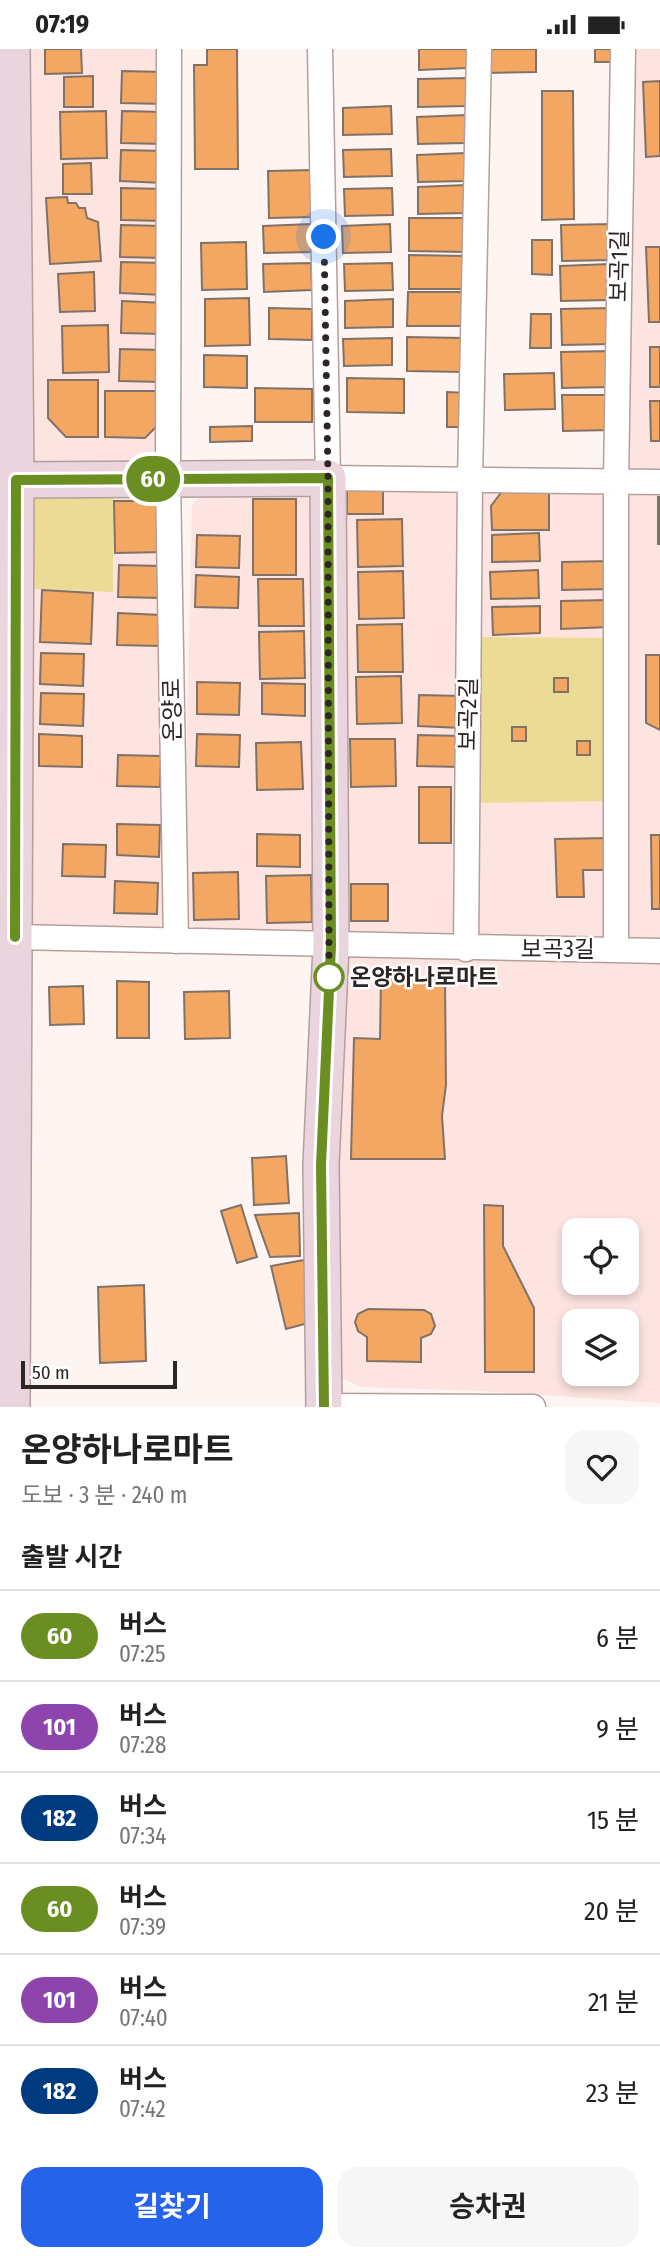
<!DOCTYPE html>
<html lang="ko">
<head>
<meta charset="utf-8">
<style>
	:root { --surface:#fff; --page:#f6f6f6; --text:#222; --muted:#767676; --line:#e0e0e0; --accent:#2563eb }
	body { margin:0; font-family:"Fira Sans Condensed","Noto Sans KR",sans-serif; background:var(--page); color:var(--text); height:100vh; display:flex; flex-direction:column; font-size:26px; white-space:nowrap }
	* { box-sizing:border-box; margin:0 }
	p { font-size:23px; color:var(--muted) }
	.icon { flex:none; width:38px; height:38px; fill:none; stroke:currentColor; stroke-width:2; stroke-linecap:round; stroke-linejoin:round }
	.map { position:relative; height:1358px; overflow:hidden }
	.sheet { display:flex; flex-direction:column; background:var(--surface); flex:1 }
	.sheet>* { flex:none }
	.badge { padding:0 14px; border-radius:23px; font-size:24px; line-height:46px }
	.buttons { position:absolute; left:562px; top:1169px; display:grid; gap:14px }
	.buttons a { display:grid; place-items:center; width:77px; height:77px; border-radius:14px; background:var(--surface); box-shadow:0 4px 10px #0003; font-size:35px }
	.scale { position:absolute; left:21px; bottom:18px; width:156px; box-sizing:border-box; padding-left:7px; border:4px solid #2e2625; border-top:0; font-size:19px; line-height:24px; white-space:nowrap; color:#2e2625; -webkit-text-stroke:5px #fff; paint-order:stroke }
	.you { position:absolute; width:35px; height:35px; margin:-18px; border:5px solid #fff; border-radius:50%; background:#1a73e8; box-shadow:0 0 0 10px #1a73e833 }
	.map>.badge { position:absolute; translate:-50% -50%; box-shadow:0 0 0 4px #fff }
	h2 { padding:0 21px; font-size:26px; line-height:63px }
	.round { display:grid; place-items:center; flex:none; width:74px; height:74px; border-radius:21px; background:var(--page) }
	.headline { display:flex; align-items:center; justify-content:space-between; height:119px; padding:0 21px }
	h1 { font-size:33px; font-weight:700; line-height:52px }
	.action { display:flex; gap:14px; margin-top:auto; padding:14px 21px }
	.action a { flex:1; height:80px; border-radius:21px; background:var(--accent); color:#fff; font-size:28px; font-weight:700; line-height:80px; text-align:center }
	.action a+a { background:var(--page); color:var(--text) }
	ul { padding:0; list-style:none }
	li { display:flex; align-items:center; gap:21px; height:91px; padding:0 21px; border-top:2px solid var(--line) }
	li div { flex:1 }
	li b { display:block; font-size:26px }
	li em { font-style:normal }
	li .badge { min-width:77px; font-weight:700; text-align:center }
	.status { display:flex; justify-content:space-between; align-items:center; height:49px; padding:0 35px; background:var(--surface); direction:ltr }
	.status svg { height:19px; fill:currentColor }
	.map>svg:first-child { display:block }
	.built { fill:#fde4e1; fill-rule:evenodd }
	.green { fill:#ebdb95 }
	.building { fill:#f4a762; stroke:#807267; stroke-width:2 }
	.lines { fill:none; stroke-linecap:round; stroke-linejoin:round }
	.street-casing { stroke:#b49f9c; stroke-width:27 }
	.secondary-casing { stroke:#b49f9c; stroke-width:38 }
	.street { stroke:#fff; stroke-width:24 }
	.secondary { stroke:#ead5de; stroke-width:35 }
	.line-casing { stroke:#fff; stroke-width:16 }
	.line { stroke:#6b8e23; stroke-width:10 }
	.walk { stroke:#2e2625; stroke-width:7; stroke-dasharray:0 12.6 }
	.stop-dot { fill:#fff; stroke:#6b8e23; stroke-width:3.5 }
	.labels { text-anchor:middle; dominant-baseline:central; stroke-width:5; stroke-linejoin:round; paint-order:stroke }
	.street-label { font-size:23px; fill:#2e2625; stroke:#fff }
	.stop-label { font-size:23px; font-weight:bold; fill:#2e2625; stroke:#fff; text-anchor:start }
</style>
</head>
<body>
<div class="status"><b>07:19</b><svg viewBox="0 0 49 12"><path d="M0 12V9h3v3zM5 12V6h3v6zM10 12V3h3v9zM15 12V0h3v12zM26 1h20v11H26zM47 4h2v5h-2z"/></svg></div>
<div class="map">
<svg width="660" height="1358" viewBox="0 0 660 1358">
	<rect width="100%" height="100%" fill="#fef5f3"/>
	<!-- built -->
	<path class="built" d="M0,0H169L168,430L16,431Z
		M623,0H660V1354L480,1342L361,1338L340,1328L328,429L616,433ZM574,1181H626V1234H574ZM574,1272H626V1325H574Z
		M211,437L298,438L319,460V873L308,887L197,882L183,867L192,456Z
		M140,443L161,464L170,865L153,885L39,882L29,870L34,460Z"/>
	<!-- green -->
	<path class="green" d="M16,431H113V543L14,539Z
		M469,588L616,589V752L467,754Z"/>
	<!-- building -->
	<path class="building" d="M45,0H81L82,24L45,25Z
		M207,0H237L238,120H195L194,16H207Z
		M419,0H467V19L419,21Z
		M486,0H536V23L487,24Z
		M595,0H619V13H595Z
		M122,22L164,23V55L121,54Z
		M93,27V58H64V28Z
		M466,29V57L418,58V30Z
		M660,32V107L646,108L643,33Z
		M542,42H573L574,170L542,171Z
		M391,57L392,85L343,86V59Z
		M106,62L107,109L61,110L60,63Z
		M122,62L164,63V95L121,94Z
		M466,66L467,94L418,95L417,68Z
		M391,100L392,127L344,128L343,101Z
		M121,101L164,102L163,134L120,132Z
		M465,104L466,132L418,133L417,106Z
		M91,114L92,145H63V115Z
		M313,121L314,168L269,169L268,122Z
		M466,136V164L418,165V138Z
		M121,139L164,140V172L121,171Z
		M392,139L393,166L345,167L344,140Z
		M67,148L68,154H76L79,159H85L87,169L98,173L101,212L50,215L46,149Z
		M409,169H466L465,203L409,202Z
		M311,175L312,203L264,204L263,177Z
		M390,175L391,203L343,204L342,177Z
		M611,175L612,211L562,212L561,176Z
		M121,176L164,177L163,209L120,208Z
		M532,191H552V226L532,225Z
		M246,193L247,240L202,241L201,194Z
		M646,198H660V273H649Z
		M409,206L466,207V240H409Z
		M121,213L164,214L163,246L120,244Z
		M311,214L312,241L264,243L263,215Z
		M392,214L393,241L345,242L344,215Z
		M610,215V251L561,252L560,217Z
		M94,223L95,262L60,263L58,225Z
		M408,243H464V277H407Z
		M249,249L250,296L205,297V250Z
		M393,250V278L345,279V252Z
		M122,252L165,254L164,285L121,284Z
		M269,259L312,260V291L269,290Z
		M611,259L612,295L562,296L561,260Z
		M531,265H551V299H530Z
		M108,276L109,323L63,324L62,277Z
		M407,288L464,289L463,323L407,322Z
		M392,289V316L344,317L343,290Z
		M650,298H660V338H650Z
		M120,300L163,301L162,333L119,332Z
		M611,302V338L562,339L561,303Z
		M204,306L247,307V339L204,338Z
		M554,324L555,360L505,361L504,325Z
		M347,329L404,330V364L347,363Z
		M48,331H98V388H66L48,369Z
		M255,339L312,340V373H255Z
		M105,342H161L160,374L145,389L105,388Z
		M447,343L467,344V378H447Z
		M562,346H611L612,381L563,382Z
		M650,352H660V392H651Z
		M252,377V392L210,393V378Z
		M549,440V481H492L491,457L503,441Z
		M347,441H383V465H347Z
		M658,448H660V495H658Z
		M253,450H296V526H253Z
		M114,452H165V503L115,504Z
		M402,470L403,517L358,518L357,471Z
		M539,484L540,512L492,513V486Z
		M197,486L240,487L239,519L196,518Z
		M610,512V540L562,541V513Z
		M119,516L162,517L161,549L118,548Z
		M538,521L539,549L491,550L490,523Z
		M403,522L404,569L359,570L358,523Z
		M196,526L239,528L238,559L195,558Z
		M258,530H303L304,577H259Z
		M42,541L93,544L91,595L40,593Z
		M609,551V578L561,580V552Z
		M540,557V584L493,586L492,558Z
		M118,564L161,566L160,597L117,596Z
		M402,575L403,623H358L357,576Z
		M304,582L305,629L260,630L259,583Z
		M41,604L84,605L83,637L40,635Z
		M646,606H660V681L646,674Z
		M401,627L402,674L357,675L356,628Z
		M554,629H568V643H554Z
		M197,633L240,634L239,666L197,665Z
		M262,634L305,635V667L262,665Z
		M41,644L84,645L83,677L40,675Z
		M419,646L462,647L461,679L418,677Z
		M512,678H526V692H512Z
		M39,685L82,687V718L39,717Z
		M197,685L240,686L239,718L196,717Z
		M418,686L461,687L460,718L417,717Z
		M350,690H395L396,737L351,738Z
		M577,692H590V706H577Z
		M301,693L303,740L257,741L256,694Z
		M118,706L161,707L160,738L117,737Z
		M419,738H451V794H419Z
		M117,775L160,776L159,808L117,806Z
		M257,785L300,786V818L257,817Z
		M651,786H660V860H652Z
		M609,789L610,821H583L584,848H557L555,790Z
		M63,795L106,796L105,828L62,827Z
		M238,823L239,870L194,871L193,824Z
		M311,826L312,873L267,874L266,827Z
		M115,832L158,834L157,865L114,864Z
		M351,835H388V872H351Z
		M445,929L446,1036L442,1067L445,1110H351L354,989L380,990L381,930Z
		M117,932L149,933V989H117Z
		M83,937L84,975L50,976L49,938Z
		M229,942L230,989L185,990L184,943Z
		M286,1107L289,1154L254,1156L252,1109Z
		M241,1156L257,1208L237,1214L221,1162Z
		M484,1156L503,1157V1197L534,1259V1323H485Z
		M299,1164L300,1207L270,1208L255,1166Z
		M304,1211L312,1273L286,1280L271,1217Z
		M144,1236L146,1312L100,1314L98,1238Z
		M368,1260L424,1261L431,1265L435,1277L431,1285L421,1289V1313L367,1312V1288L358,1282L355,1273L358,1265Z"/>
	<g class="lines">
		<defs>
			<path id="street" d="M169,0L168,430L176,892
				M320,0L328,429L660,433
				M15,888L660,902
				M466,900L470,431L479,0
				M616,900V433L623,0
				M324,1357L533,1358"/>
			<path id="secondary" d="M12,0L16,431L12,1358
				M16,431L328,429L331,897L321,1116L324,1358"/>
		</defs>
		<!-- street casing -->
		<use href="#street" class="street-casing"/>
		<!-- secondary casing -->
		<use href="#secondary" class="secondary-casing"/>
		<!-- street -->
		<use href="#street" class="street"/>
		<!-- secondary -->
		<use href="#secondary" class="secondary"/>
	</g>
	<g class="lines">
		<defs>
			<path id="line" d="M15,888L16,431L328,429L331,897L321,1116L324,1358"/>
		</defs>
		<!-- line casing -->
		<use href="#line" class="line-casing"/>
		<!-- line -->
		<use href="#line" class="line"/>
		<!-- walk -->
		<path class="walk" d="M324,188L328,429L329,928"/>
	</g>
	<!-- markers -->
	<circle class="stop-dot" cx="329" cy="928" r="14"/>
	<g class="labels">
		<!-- street labels -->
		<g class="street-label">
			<text transform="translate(619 217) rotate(-89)">보곡1길</text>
			<text transform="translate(172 661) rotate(-91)">온양로</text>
			<text transform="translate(468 665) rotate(-89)">보곡2길</text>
			<text x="558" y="900">보곡3길</text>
		</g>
		<!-- stop labels -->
		<g class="stop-label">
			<text x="350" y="928">온양하나로마트</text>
		</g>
	</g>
</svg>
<div class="buttons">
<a><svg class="icon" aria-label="locate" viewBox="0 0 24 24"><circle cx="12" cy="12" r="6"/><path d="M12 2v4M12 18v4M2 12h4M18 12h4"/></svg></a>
<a><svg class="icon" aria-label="layers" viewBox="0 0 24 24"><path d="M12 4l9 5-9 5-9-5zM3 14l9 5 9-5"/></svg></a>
</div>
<div class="scale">50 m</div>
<div class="you" style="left:324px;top:188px"></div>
<b class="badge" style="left:153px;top:430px;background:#6b8e23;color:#fff">60</b>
</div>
<section class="sheet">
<div class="headline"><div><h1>온양하나로마트</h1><p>도보 · 3 분 · 240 m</p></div><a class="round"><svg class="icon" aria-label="heart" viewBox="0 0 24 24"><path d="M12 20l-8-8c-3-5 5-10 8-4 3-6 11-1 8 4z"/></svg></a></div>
<h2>출발 시간</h2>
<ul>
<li><span class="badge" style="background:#6b8e23;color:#fff">60</span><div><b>버스</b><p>07:25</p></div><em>6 분</em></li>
<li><span class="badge" style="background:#8e44ad;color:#fff">101</span><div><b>버스</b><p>07:28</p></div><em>9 분</em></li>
<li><span class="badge" style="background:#003b80;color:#fff">182</span><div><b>버스</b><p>07:34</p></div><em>15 분</em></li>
<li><span class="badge" style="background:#6b8e23;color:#fff">60</span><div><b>버스</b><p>07:39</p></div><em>20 분</em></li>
<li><span class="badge" style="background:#8e44ad;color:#fff">101</span><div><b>버스</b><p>07:40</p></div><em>21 분</em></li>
<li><span class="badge" style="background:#003b80;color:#fff">182</span><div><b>버스</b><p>07:42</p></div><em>23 분</em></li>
</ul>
<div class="action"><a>길찾기</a><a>승차권</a></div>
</section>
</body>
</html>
